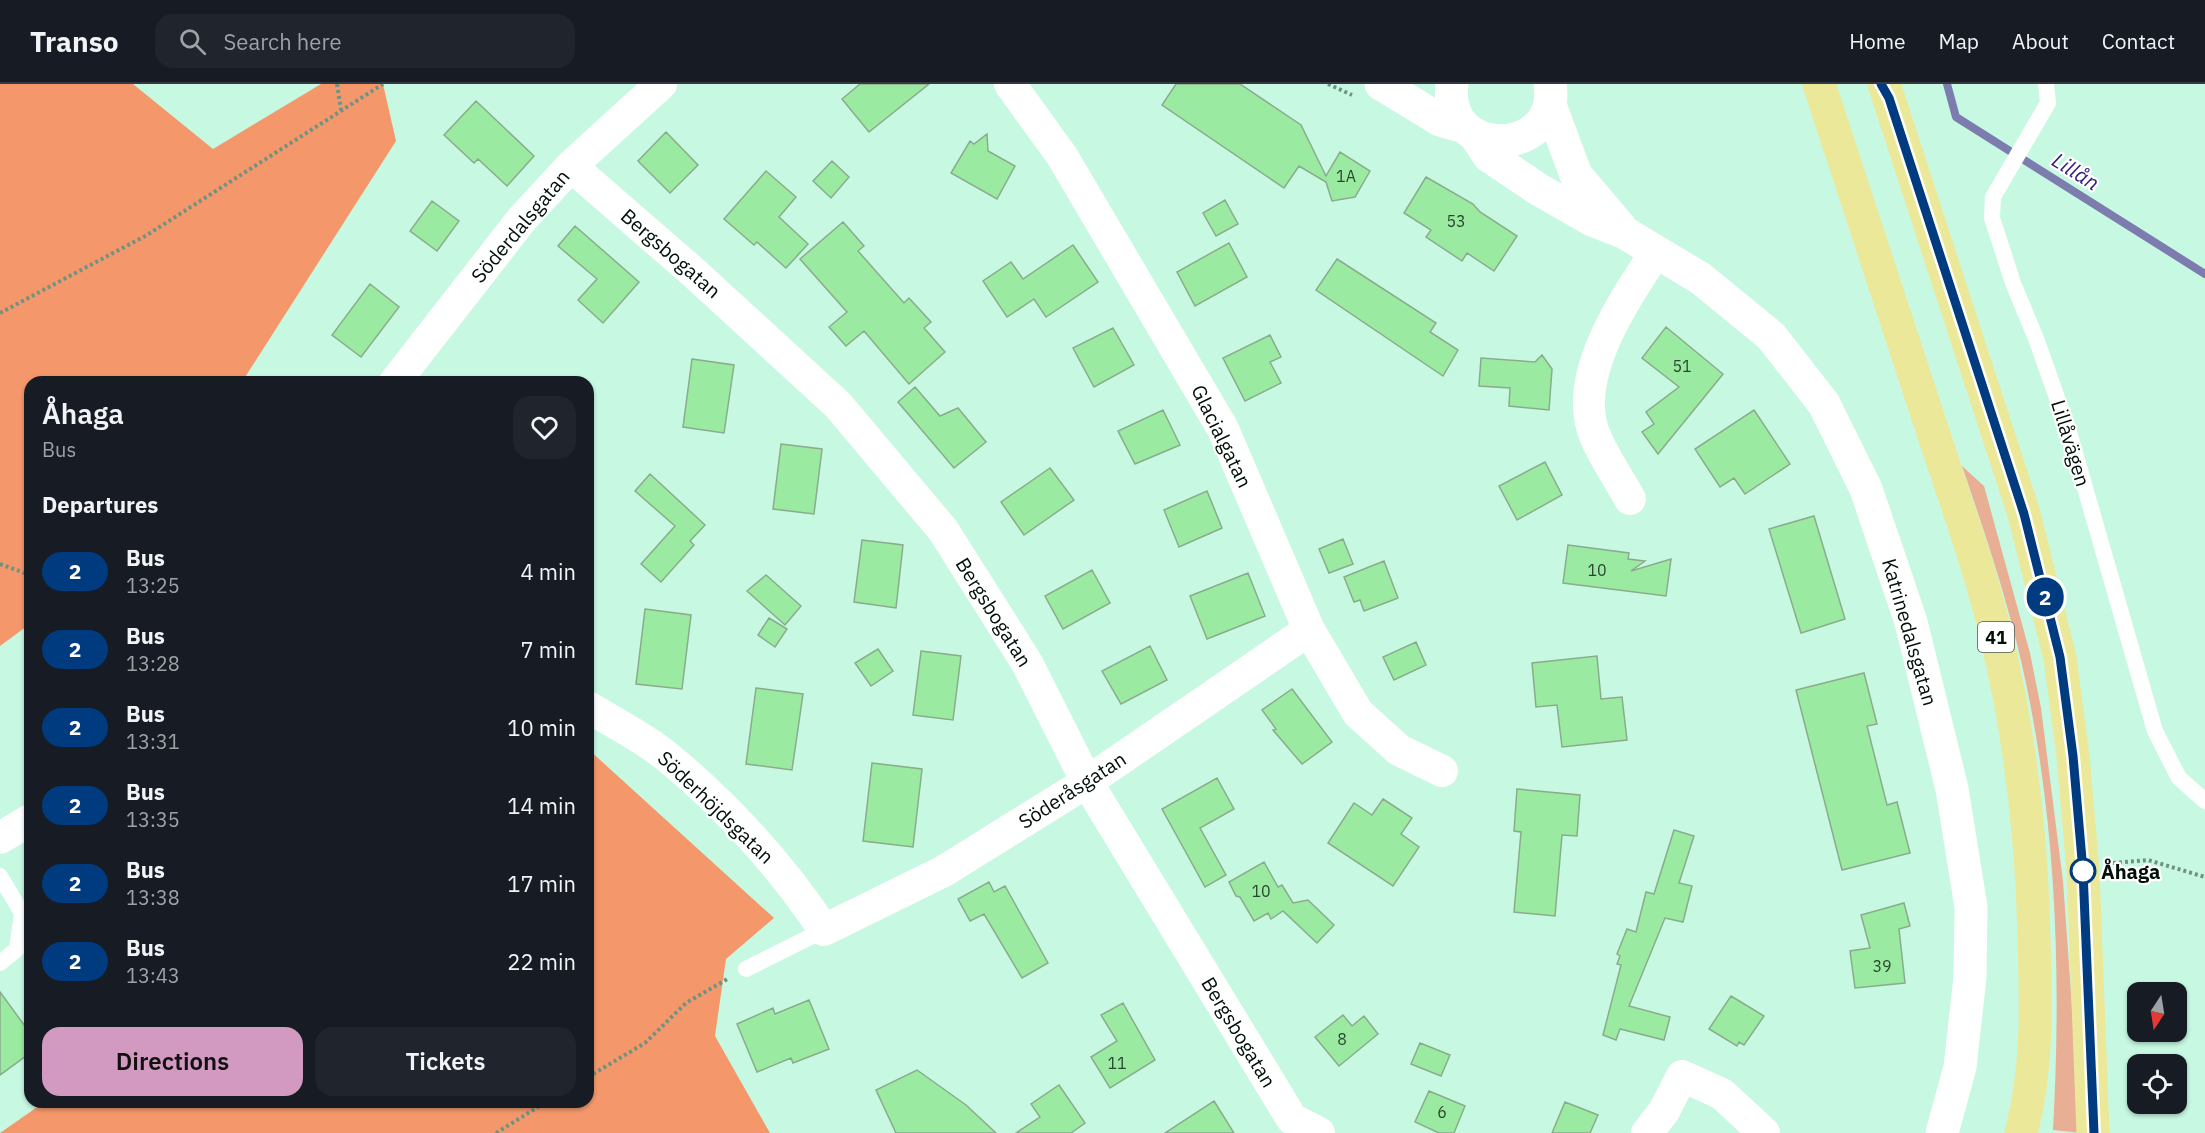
<!DOCTYPE html>
<html lang="en">
<head>
<meta charset="utf-8">
<style>
	:root { --surface:#171b24; --page:#20242c; --text:#f1f3f6; --muted:#9ea1a6; --line:#363941; --accent:#d29ac0 }
	body { margin:0; font-family:"IBM Plex Sans",sans-serif; background:var(--page); color:var(--text); height:100vh; display:flex; flex-direction:column; font-size:22px; white-space:nowrap }
	* { box-sizing:border-box; margin:0 }
	p { font-size:20px; color:var(--muted) }
	.icon { flex:none; width:33px; height:33px; fill:none; stroke:currentColor; stroke-width:2; stroke-linecap:round; stroke-linejoin:round }
	.map { position:relative; flex:1; overflow:hidden }
	.details { position:absolute; left:24px; top:292px; width:570px; height:732px; display:flex; flex-direction:column; background:var(--surface); border-radius:18px; box-shadow:0 2px 4px #0004 }
	.details>* { flex:none }
	.badge { padding:0 12px; border-radius:20px; font-size:21px; line-height:39px }
	.needle { width:39px; rotate:192deg }
	.tools { position:absolute; left:2127px; top:898px; display:grid; gap:12px }
	.tools a { display:grid; place-items:center; width:60px; height:60px; border-radius:12px; background:var(--surface); box-shadow:0 2px 4px #0004; font-size:30px }
	.map>.badge { position:absolute; translate:-50% -50%; box-shadow:0 0 0 3px #fff }
	h2 { padding:0 18px; font-size:22px; line-height:54px }
	.round { display:grid; place-items:center; flex:none; width:63px; height:63px; border-radius:18px; background:var(--page) }
	.summary { display:flex; align-items:center; justify-content:space-between; height:102px; padding:0 18px }
	h1 { font-size:28px; font-weight:600; line-height:45px }
	.cta { display:flex; gap:12px; margin-top:auto; padding:12px 18px }
	.cta a { flex:1; height:69px; border-radius:18px; background:var(--accent); color:#111; font-size:24px; font-weight:600; line-height:69px; text-align:center }
	.cta a+a { background:var(--page); color:var(--text) }
	ul { padding:0; list-style:none }
	li { display:flex; align-items:center; gap:18px; height:78px; padding:0 18px }
	li div { flex:1 }
	li b { display:block; font-size:22px }
	li em { font-style:normal }
	li .badge { min-width:66px; font-weight:700; text-align:center }
	header { display:flex; align-items:center; gap:36px; box-sizing:border-box; height:84px; padding:0 30px; background:var(--surface); border-bottom:2px solid var(--line) }
	header strong { font-size:28px }
	nav { display:flex; gap:33px; margin-inline-start:auto; font-size:21px }
	.search { width:420px; height:54px; background:var(--page); display:flex; align-items:center; gap:15px; box-sizing:border-box; padding:0 21px; border-radius:18px; color:var(--muted); font-size:22px }
	.map>svg:first-child { display:block }
	.green { fill:#e9af94 }
	.forest { fill:#f4986b }
	.lines { fill:none; stroke-linecap:round; stroke-linejoin:round }
	.stream { stroke:#7c7dae; stroke-width:8 }
	.building { fill:#9beaa1; stroke:#8aac8c; stroke-width:1.5 }
	.path { stroke:#709283; stroke-width:4; stroke-dasharray:3 3; stroke-linecap:butt }
	.lane { stroke:#fff; stroke-width:16 }
	.street { stroke:#fff; stroke-width:32 }
	.secondary { stroke:#fff; stroke-width:33 }
	.primary { stroke:#ece89a; stroke-width:33 }
	.line-casing { stroke:#fff; stroke-width:14 }
	.line { stroke:#003b80; stroke-width:9 }
	.stop-dot { fill:#fff; stroke:#003b80; stroke-width:3 }
	.labels { text-anchor:middle; dominant-baseline:central; stroke-width:4.5; stroke-linejoin:round; paint-order:stroke }
	.number-label { font-size:16px; fill:#28462f }
	.shield { fill:#fff; stroke:#4d5853; stroke-width:1.5 }
	.shield-label { font-size:18px; font-weight:bold; fill:#011009 }
	.street-label { font-size:20px; fill:#011009; stroke:#fff }
	.stop-label { font-size:20px; font-weight:bold; fill:#011009; stroke:#fff; text-anchor:start }
	.water-label { font-size:21px; font-style:italic; fill:#361c81; stroke:#fff }
</style>
</head>
<body>
<header>
<strong>Transo</strong>
<div class="search"><svg class="icon" aria-label="search" viewBox="0 0 24 24"><circle cx="10" cy="10" r="6"/><path d="M15 15l6 6"/></svg>Search here</div>
<nav><a>Home</a><a>Map</a><a>About</a><a>Contact</a></nav>
</header>
<div class="map">
<svg width="2205" height="1049" viewBox="0 0 2205 1049">
	<rect width="100%" height="100%" fill="#c7f8e2"/>
	<!-- green -->
	<path class="green" d="M1962,382L1984,402L2030,569L2041,624L2063,797L2081,1049L2053,1046C2062,884 2056,718 2017,560C2002,499 1982,441 1962,382Z"/>
	<!-- forest -->
	<path class="forest" d="M0,0H133L213,65L321,0H383L396,57L242,298H30V540L0,562Z
		M588,665L774,834L726,875L715,952L770,1049H0L43,1019L588,1018Z"/>
	<g class="lines">
		<!-- stream -->
		<path class="stream" d="M1947,0L1956,33L2205,190"/>
	</g>
	<!-- building -->
	<path class="building" d="M860,0H929L869,48L842,15Z
		M1176,0H1240L1301,41L1326,92L1340,68L1370,87L1355,113L1332,117L1326,98L1299,82L1284,104L1162,21Z
		M476,17L534,72L507,102L478,75L474,79L444,51Z
		M666,48L698,81L670,109L638,77Z
		M987,50L988,67L1015,82L997,115L951,89L970,57L974,60Z
		M832,77L849,93L831,114L813,97Z
		M766,87L796,113L779,133L808,160L786,184L757,158L754,161L724,135Z
		M1426,93L1473,120L1480,128L1517,152L1494,187L1467,169L1462,177L1426,153L1431,146L1404,129Z
		M1225,116L1238,140L1216,152L1203,129Z
		M432,117L459,137L437,167L410,147Z
		M843,138L864,162L858,167L904,219L909,214L931,238L924,244L945,268L909,300L864,247L846,262L829,243L847,228L800,175Z
		M575,142L639,198L603,239L578,216L597,195L558,162Z
		M1229,159L1247,193L1195,222L1177,188Z
		M1073,161L1098,198L1046,233L1034,215L1007,233L983,197L1011,178L1023,195Z
		M1337,175L1436,239L1430,248L1458,266L1443,292L1316,206Z
		M370,200L399,223L361,273L332,251Z
		M1666,243L1723,290L1658,370L1642,348L1654,340L1646,328L1679,303L1642,274Z
		M1113,244L1134,281L1094,303L1073,264Z
		M1270,251L1281,273L1270,278L1281,299L1245,317L1223,274Z
		M1542,271L1552,285L1549,326L1509,322L1510,304L1479,302L1481,274L1535,278Z
		M692,275L734,281L724,349L683,343Z
		M915,303L940,332L958,324L986,358L954,384L898,318Z
		M1163,326L1180,361L1135,380L1118,347Z
		M1754,326L1790,380L1745,410L1734,394L1720,403L1695,365Z
		M781,360L822,365L814,430L773,425Z
		M1545,378L1562,411L1517,436L1499,402Z
		M1050,384L1074,416L1024,451L1001,418Z
		M650,390L705,441L690,457L694,461L661,498L641,480L675,442L635,407Z
		M1207,407L1222,444L1179,463L1164,426Z
		M1814,432L1845,535L1801,549L1769,445Z
		M1343,455L1353,480L1329,489L1319,465Z
		M862,456L903,461L896,524L854,518Z
		M1568,461L1629,469L1628,475L1645,477L1631,487L1671,475L1666,512L1563,499Z
		M1384,477L1398,514L1364,527L1360,516L1354,518L1344,493Z
		M1092,486L1110,519L1063,545L1045,512Z
		M1248,489L1265,532L1207,555L1190,512Z
		M766,491L801,522L785,541L747,507Z
		M645,525L691,531L682,605L636,600Z
		M769,534L787,545L775,563L758,551Z
		M1416,558L1426,581L1394,596L1383,573Z
		M1150,562L1167,596L1121,620L1102,587Z
		M878,565L893,587L871,602L855,579Z
		M921,567L961,572L953,636L913,631Z
		M1597,572L1601,615L1622,613L1627,656L1562,663L1557,621L1536,623L1532,579Z
		M1864,589L1877,640L1867,642L1887,721L1897,718L1910,769L1842,786L1796,606Z
		M756,604L803,610L792,686L746,680Z
		M1292,605L1332,658L1302,680L1273,646L1276,645L1262,626Z
		M872,679L922,685L913,763L863,757Z
		M1217,694L1234,725L1200,744L1226,791L1205,803L1162,725Z
		M1517,705L1580,711L1577,752L1562,751L1555,832L1514,828L1521,748L1514,747Z
		M1383,715L1412,734L1401,750L1419,763L1393,802L1328,759L1354,719L1372,731Z
		M1674,746L1694,752L1679,799L1692,802L1683,838L1665,834L1629,922L1670,933L1664,956L1620,945L1616,956L1603,951L1621,881L1617,880L1620,872L1617,870L1627,845L1636,848L1646,808L1654,810Z
		M1264,778L1278,803L1282,801L1293,819L1308,816L1334,841L1317,859L1283,827L1271,835L1268,829L1254,837L1240,813L1236,812L1229,798Z
		M989,798L994,808L1005,802L1048,879L1022,894L984,830L970,837L958,815Z
		M1904,819L1910,842L1899,845L1905,899L1855,904L1850,867L1870,864L1861,831Z
		M0,908L30,949V969L0,991Z
		M1731,912L1764,932L1744,961L1739,958L1737,962L1709,945Z
		M809,916L829,965L793,979L791,974L757,988L737,940L773,924L775,930Z
		M1123,919L1155,976L1110,1004L1091,973L1117,957L1101,931Z
		M1343,931L1352,942L1364,932L1378,950L1339,982L1315,953Z
		M1420,959L1450,971L1441,992L1411,980Z
		M917,986L966,1021L996,1049H896L876,1006Z
		M1059,1001L1085,1039L1071,1049H1016L1040,1033L1031,1020Z
		M1429,1007L1465,1022L1454,1049H1439L1415,1038Z
		M1214,1017L1234,1049H1165Z
		M1565,1018L1598,1031L1590,1049H1552Z"/>
	<g class="lines">
		<!-- path -->
		<path class="path" d="M337,0L341,26
			M1328,0L1352,11
			M0,229L147,151L383,0
			M0,480L30,491
			M2113,779L2148,776L2205,793
			M588,993L645,959L686,919L729,894
			M496,1049L546,1018"/>
		<!-- lane -->
		<path class="lane" d="M2046,0L2048,19L1993,113L1992,134L2013,199L2037,257L2069,348L2155,647L2179,694L2205,717
			M0,792L22,829L17,865L0,879
			M746,885L824,846"/>
		<!-- street -->
		<path class="street" d="M1010,0L1062,72L1223,345L1309,546L1358,629L1399,666L1442,687
			M571,82L693,188L838,321L943,446L1027,579L1087,698L1292,1035L1319,1049
			M395,298L522,135L571,82L661,0
			M1630,415C1619,395 1605,375 1596,354C1569,295 1625,215 1656,168
			M588,623C613,638 642,653 665,671C727,722 780,780 824,846L944,787L1087,698L1309,546
			M0,754L30,736
			M1647,1049L1664,1027L1682,992L1722,1010L1764,1049"/>
		<!-- secondary -->
		<path class="secondary" d="M1381,0L1440,36L1464,43
			M1452,0C1442,78 1562,73 1550,0
			M1550,21L1576,91L1620,143
			M1475,51L1489,72L1538,105L1592,136L1625,149L1700,194L1771,252L1824,320L1866,405L1911,538L1952,705L1971,823L1970,893L1960,983L1942,1049"/>
		<!-- primary -->
		<path class="primary" d="M1819,0C1856,112 1892,224 1929,336C1953,411 1982,487 1999,564C2021,659 2032,758 2034,855C2036,921 2038,985 2021,1049
			M1884,0L2024,430L2060,574L2073,672L2083,787L2093,1049"/>
	</g>
	<g class="lines">
		<defs>
			<path id="line" d="M1881,0L1889,14L2024,430L2060,573L2073,672L2083,787L2094,1049"/>
		</defs>
		<!-- line casing -->
		<use href="#line" class="line-casing"/>
		<!-- line -->
		<use href="#line" class="line"/>
	</g>
	<!-- markers -->
	<circle class="stop-dot" cx="2083" cy="787" r="12"/>
	<g class="labels">
		<!-- number labels -->
		<g class="number-label">
			<text x="1346" y="92">1A</text>
			<text x="1456" y="137">53</text>
			<text x="1682" y="282">51</text>
			<text x="1597" y="486">10</text>
			<text x="1261" y="807">10</text>
			<text x="1882" y="882">39</text>
			<text x="1342" y="955">8</text>
			<text x="1117" y="979">11</text>
			<text x="1442" y="1028">6</text>
		</g>
		<!-- shield labels -->
		<rect class="shield" x="1978" y="538" width="36" height="30" rx="4.5"/>
		<g class="shield-label">
			<text x="1996" y="553">41</text>
		</g>
		<!-- street labels -->
		<g class="street-label">
			<text transform="translate(520 142) rotate(-50)">Söderdalsgatan</text>
			<text transform="translate(671 169) rotate(41)">Bergsbogatan</text>
			<text transform="translate(1222 352) rotate(64)">Glacialgatan</text>
			<text transform="translate(2071 359) rotate(73)">Lillåvägen</text>
			<text transform="translate(994 528) rotate(58)">Bergsbogatan</text>
			<text transform="translate(1910 548) rotate(74)">Katrinedalsgatan</text>
			<text transform="translate(1072 706) rotate(-33)">Söderåsgatan</text>
			<text transform="translate(716 723) rotate(44)">Söderhöjdsgatan</text>
			<text transform="translate(1239 948) rotate(59)">Bergsbogatan</text>
		</g>
		<!-- stop labels -->
		<g class="stop-label">
			<text x="2101" y="787">Åhaga</text>
		</g>
		<!-- water labels -->
		<g class="water-label">
			<text transform="translate(2076 87) rotate(32)">Lillån</text>
		</g>
	</g>
</svg>
<div class="tools">
<a><svg class="needle" viewBox="-14 -14 28 28"><path d="M0-13l5 13h-10z" fill="#e53935"/><path d="M0 13l5-13h-10z" fill="#9ea1a6"/></svg></a>
<a><svg class="icon" aria-label="locate" viewBox="0 0 24 24"><circle cx="12" cy="12" r="6"/><path d="M12 2v4M12 18v4M2 12h4M18 12h4"/></svg></a>
</div>
<b class="badge" style="left:2045px;top:513px;background:#003b80;color:#fff">2</b>
<section class="details">
<div class="summary"><div><h1>Åhaga</h1><p>Bus</p></div><a class="round"><svg class="icon" aria-label="heart" viewBox="0 0 24 24"><path d="M12 20l-8-8c-3-5 5-10 8-4 3-6 11-1 8 4z"/></svg></a></div>
<h2>Departures</h2>
<ul>
<li><span class="badge" style="background:#003b80;color:#fff">2</span><div><b>Bus</b><p>13:25</p></div><em>4 min</em></li>
<li><span class="badge" style="background:#003b80;color:#fff">2</span><div><b>Bus</b><p>13:28</p></div><em>7 min</em></li>
<li><span class="badge" style="background:#003b80;color:#fff">2</span><div><b>Bus</b><p>13:31</p></div><em>10 min</em></li>
<li><span class="badge" style="background:#003b80;color:#fff">2</span><div><b>Bus</b><p>13:35</p></div><em>14 min</em></li>
<li><span class="badge" style="background:#003b80;color:#fff">2</span><div><b>Bus</b><p>13:38</p></div><em>17 min</em></li>
<li><span class="badge" style="background:#003b80;color:#fff">2</span><div><b>Bus</b><p>13:43</p></div><em>22 min</em></li>
</ul>
<div class="cta"><a>Directions</a><a>Tickets</a></div>
</section>
</div>
</body>
</html>
